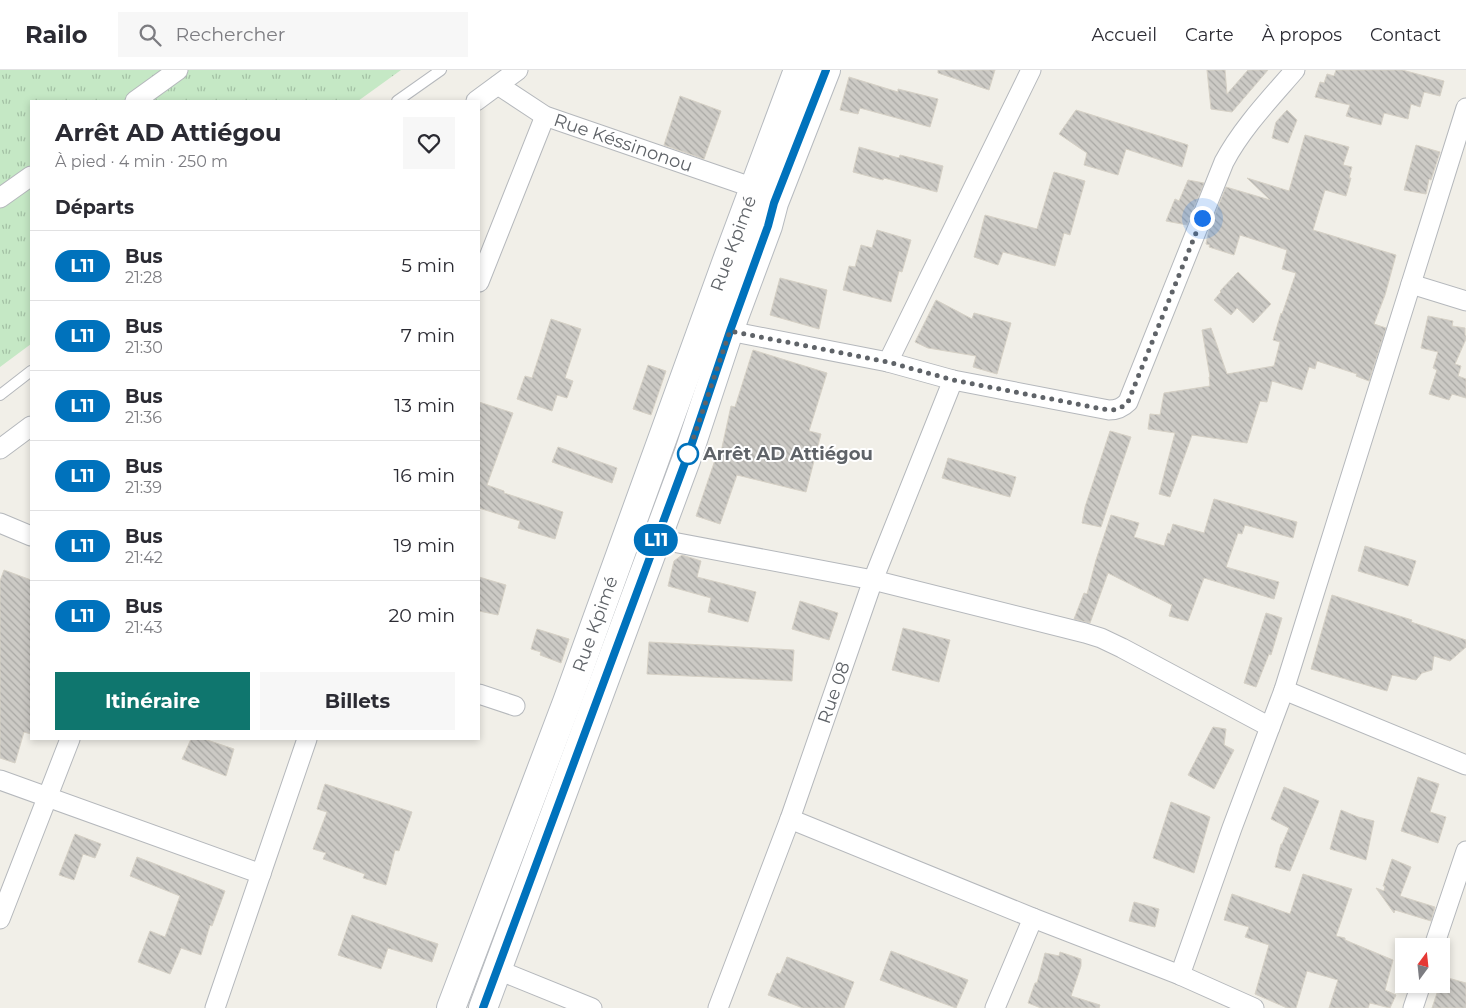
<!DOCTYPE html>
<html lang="fr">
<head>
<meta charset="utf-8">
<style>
	:root { --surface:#fff; --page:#f7f7f7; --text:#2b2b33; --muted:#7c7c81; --line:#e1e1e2; --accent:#0f766e }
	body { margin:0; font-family:Montserrat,sans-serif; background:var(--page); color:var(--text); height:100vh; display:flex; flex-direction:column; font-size:19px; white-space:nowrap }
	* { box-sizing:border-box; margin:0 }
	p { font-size:16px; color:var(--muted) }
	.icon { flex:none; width:28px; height:28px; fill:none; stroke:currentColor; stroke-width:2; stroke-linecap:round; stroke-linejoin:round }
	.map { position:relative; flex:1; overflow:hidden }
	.drawer { position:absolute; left:30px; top:30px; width:450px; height:640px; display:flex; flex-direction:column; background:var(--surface); border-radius:0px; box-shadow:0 2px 8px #0003 }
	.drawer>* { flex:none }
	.badge { padding:0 10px; border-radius:16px; font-size:18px; line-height:32px }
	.needle { width:32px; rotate:15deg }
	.controls { position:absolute; left:1395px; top:868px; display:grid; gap:10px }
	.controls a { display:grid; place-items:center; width:55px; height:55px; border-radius:0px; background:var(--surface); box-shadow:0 2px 8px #0003; font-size:25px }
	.you { position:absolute; width:25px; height:25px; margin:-12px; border:4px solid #fff; border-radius:50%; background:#1a73e8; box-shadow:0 0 0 8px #1a73e833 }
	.map>.badge { position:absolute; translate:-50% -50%; box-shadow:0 0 0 2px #fff }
	h2 { padding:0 25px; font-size:19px; line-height:45px }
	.round { display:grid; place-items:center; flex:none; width:52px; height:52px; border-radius:0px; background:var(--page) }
	.summary { display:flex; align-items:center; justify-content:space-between; height:85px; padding:0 25px }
	h1 { font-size:24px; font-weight:700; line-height:38px }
	.button { display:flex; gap:10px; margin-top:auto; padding:10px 25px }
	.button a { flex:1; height:58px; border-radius:0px; background:var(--accent); color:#fff; font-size:20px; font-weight:700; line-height:58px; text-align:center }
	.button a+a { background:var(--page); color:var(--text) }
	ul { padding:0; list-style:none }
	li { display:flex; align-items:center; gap:15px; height:70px; padding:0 25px; border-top:1px solid var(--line) }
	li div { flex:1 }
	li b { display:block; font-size:19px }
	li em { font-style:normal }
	li .badge { min-width:55px; font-weight:700; text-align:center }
	header { display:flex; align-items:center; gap:30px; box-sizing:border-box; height:70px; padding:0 25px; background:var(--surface); border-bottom:1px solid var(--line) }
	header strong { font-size:24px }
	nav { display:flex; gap:28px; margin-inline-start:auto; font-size:18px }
	.search { width:350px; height:45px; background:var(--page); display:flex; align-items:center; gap:12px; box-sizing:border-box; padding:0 18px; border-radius:0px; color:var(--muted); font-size:19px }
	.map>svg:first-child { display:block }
	.grass { fill:url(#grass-tufts) }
	.building { fill:url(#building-back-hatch); stroke:#d6d1c6 }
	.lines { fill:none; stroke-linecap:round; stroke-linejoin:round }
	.service-casing { stroke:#b5b8bc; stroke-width:12 }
	.minor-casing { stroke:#b5b8bc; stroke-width:21 }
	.secondary-casing { stroke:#b6babf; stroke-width:30 }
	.service { stroke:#fff; stroke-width:10 }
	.minor { stroke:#fff; stroke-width:19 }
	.secondary { stroke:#fff; stroke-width:28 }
	.line-casing { stroke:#fff; stroke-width:11 }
	.line { stroke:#0072bc; stroke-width:8 }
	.walk { stroke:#5f6368; stroke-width:5; stroke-dasharray:0 9 }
	.stop-dot { fill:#fff; stroke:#0072bc; stroke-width:2.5 }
	.labels { text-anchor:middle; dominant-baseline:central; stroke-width:4; stroke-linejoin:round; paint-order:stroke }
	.street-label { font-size:18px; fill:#5f6368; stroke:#fff }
	.stop-label { font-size:18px; font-weight:bold; fill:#5f6368; stroke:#fff; text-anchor:start }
</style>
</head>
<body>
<header>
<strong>Railo</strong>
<div class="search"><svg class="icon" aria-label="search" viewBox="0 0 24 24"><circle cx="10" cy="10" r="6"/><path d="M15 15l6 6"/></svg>Rechercher</div>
<nav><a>Accueil</a><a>Carte</a><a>À propos</a><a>Contact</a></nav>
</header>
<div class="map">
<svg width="1466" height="938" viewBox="0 0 1466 938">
	<defs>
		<pattern id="grass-tufts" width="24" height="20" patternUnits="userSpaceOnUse" patternTransform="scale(1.25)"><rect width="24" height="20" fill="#c5e8c5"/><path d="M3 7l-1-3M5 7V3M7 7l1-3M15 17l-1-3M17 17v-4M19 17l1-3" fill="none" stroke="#a3c0a4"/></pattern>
		<pattern id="building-back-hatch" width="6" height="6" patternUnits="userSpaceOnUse" patternTransform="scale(1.25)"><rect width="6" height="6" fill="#cccac5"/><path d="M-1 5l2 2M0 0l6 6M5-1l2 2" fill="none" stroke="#a9a8a4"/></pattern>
	</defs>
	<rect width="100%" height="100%" fill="#f1efe8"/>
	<!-- grass -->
	<path class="grass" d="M0,0H401L358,31H31V274L0,297Z"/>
	<!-- building -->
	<path class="building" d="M938,0H995L989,20L938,3Z
		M1207,0H1225L1227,24L1248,0H1268L1232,42L1211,39Z
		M1336,0H1402L1444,11L1440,26L1424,22L1420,37L1411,34L1408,49L1384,43L1381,55L1346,46L1350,35L1315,27L1320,12L1324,13L1327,4L1334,6Z
		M849,7L898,22V19L938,29L930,57L860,38L858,44L840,40Z
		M680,26L721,41L704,89L664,75Z
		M1076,40L1188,75L1182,97L1126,79L1118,105L1084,95L1087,83L1059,64Z
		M1287,40L1297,50L1288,73L1272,68L1276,52Z
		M1305,65L1349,77L1343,95L1352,97L1349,108H1351L1346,126L1325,120L1313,160L1396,185L1385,225L1374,254L1386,258L1369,311L1356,306L1357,304L1317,291L1315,299L1309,297L1302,320L1272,311L1267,332L1260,331L1247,373L1192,365L1170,427L1159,424L1175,363L1148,359L1150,344L1160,345L1164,323L1210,316L1209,307H1210L1202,260L1211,258L1227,304L1274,296L1280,272L1273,270L1281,243L1282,244L1296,203L1282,199L1287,180L1240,165L1234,185L1209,177L1210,175L1206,174L1209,159L1226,117L1270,130L1247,108L1289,121Z
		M1416,75L1440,82L1431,110L1429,109L1426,124L1404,120Z
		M859,77L899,88L900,85L943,96L937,122L884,108L883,110L853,102Z
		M1054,102L1085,111L1070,165L1064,163L1055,196L1003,182L998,195L974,187L985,145L1037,159Z
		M1188,110L1204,113L1187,155L1166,151L1175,129L1179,131Z
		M877,160L911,170L902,202L899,201L891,232L843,220L849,196L855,197L861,175L872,178Z
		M1238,202L1271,234L1253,253L1237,238L1231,245L1214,230L1221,222L1220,221Z
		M780,208L827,220L819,259L770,245Z
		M936,230L972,249L974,243L1011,253L997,304L973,297L976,286L928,278L915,272Z
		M1428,246L1453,251L1452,256L1465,258V265L1466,266V269L1455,294L1461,296L1458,306L1466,309V328L1452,324L1449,330L1429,324L1437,300L1433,298L1438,282L1421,278Z
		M551,249L581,259L565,308L573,311L567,328L557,325L552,341L517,329L525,306L532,308Z
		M753,280L827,303L809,361L821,364L806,422L737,405L720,454L696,446L715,390L719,391L731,336L735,337Z
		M648,295L666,301L651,345L633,339Z
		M479,332L513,343L487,415L504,421V423L563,442L555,469L518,458L520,451L479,438Z
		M1110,361L1131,367L1101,457L1082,453L1085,437Z
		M558,377L617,398L612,413L552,392Z
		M948,388L1016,407L1010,427L942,408Z
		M1214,429L1297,452L1293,468L1245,455L1242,464L1238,463L1226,497L1279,512L1274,529L1204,508L1188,551L1169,546L1172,535L1108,503L1090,553L1074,549L1084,523L1087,524L1096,490L1111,445L1139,453L1134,467L1164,476L1168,463L1170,464L1173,454L1204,463Z
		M1365,476L1416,491L1408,516L1358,501Z
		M682,485L701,491L697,507L756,522L748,552L708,542L711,528L668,516L674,491Z
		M4,500L31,510V664L24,662L15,693L0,688V511Z
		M479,507L506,515L498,545L479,541Z
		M1332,525L1412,550L1411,552L1466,570V577L1450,591L1434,586L1432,600L1422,603L1416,610L1392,605L1387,621L1311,599Z
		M800,531L838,543L829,570L792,559Z
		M1266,543L1282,548L1271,585L1269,584L1256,617L1244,613Z
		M903,558L950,570L939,612L892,600Z
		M537,559L569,569L561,593L540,585L541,582L531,579Z
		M649,572L794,580L792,611L647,604Z
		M1213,657L1226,659L1224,675L1234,680L1214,719L1188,705Z
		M191,669H204L234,679L226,706L182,689Z
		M1418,707L1439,714L1430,742L1446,747L1438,773L1401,761Z
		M325,714L412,742L399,781L395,780L386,815L363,808L365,804L323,789L326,783L313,779L327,742L317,739Z
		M1284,717L1319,731L1290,801L1275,797L1281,774H1282L1289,758L1271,749Z
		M1171,732L1210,747L1194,803L1153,788Z
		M1341,740L1358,747L1374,751L1366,790L1330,779Z
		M75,764L101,774L95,788L83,784L74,810L59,805Z
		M137,787L225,821L212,856L210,855L201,885L181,878L170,904L138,892L150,861L165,867L180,826L130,806Z
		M1392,789L1411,797L1400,826L1435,837L1431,851L1395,840L1394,843L1376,818L1384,821L1385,816H1383Z
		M1303,804L1352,819L1336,866L1345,868V870L1393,890L1385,920L1396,925L1390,938L1370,933L1368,938H1329L1338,910L1307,901L1296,938H1287L1255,924L1269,875L1245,867L1249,857L1224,850L1232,824L1290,844Z
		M1134,832L1159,839L1155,857L1129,851Z
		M352,845L438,874L432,892L388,878L381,899L338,885Z
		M891,881L968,910L956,938L880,910Z
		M1060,882L1081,889V896L1071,926L1100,935L1099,938H1041L1028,933L1035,913H1037L1045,883L1059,886Z
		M787,887L854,912L844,938H803L768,925L777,903L780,904Z
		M1441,906L1466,913V938H1432L1440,914H1441Z"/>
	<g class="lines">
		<defs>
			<path id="service" d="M397,31L441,0
				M0,325L31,301"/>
			<g id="minor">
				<path id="s1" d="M498,15L545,46L754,118"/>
				<path d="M135,31L178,0"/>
				<path d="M476,31L518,0"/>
				<path d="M0,128L31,106"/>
				<path d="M479,212L545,46"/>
				<path d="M1411,214L1466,231"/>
				<path d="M729,261L888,292L953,310L1109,340C1117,340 1122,338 1128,332L1224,92C1242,58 1270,29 1295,0"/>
				<path d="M888,292L1031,0"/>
				<path d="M0,379L31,356"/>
				<path d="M0,453L31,466"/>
				<path d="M657,469L873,510L1085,563L1101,568L1122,578L1270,657"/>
				<path d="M1284,620L1466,695"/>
				<path d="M479,624L515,636"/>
				<path d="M0,710L261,804"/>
				<path d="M790,749L1033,848L1180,905L1254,938"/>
				<path d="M0,849L70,669"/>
				<path d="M1434,876L1466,781"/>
				<path d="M498,900L592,938"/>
				<path d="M1180,905L1232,758L1284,620L1466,38"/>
				<path d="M215,938L307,669"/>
				<path id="s2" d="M718,938L790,749L873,510L953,310"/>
				<path d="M995,938L1033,848"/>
				<path d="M1413,938L1421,914"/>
			</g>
			<g id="secondary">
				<path id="s3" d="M451,938L567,632L726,193L798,0"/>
				<path d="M483,938L689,382L729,261L768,156L774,133L826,0"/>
			</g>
		</defs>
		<!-- service casing -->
		<use href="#service" class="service-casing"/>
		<!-- minor casing -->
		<use href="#minor" class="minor-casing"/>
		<!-- secondary casing -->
		<use href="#secondary" class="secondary-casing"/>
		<!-- service -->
		<use href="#service" class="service"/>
		<!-- minor -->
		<use href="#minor" class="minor"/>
		<!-- secondary -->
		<use href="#secondary" class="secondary"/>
	</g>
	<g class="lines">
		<defs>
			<path id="line" d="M483,938L689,382L730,261L768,156L774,133L826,0"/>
		</defs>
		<!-- line casing -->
		<use href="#line" class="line-casing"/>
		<!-- line -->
		<use href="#line" class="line"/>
		<!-- walk -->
		<path class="walk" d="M688,384L730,261L888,292L953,310L1108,340C1117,340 1122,338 1128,332L1202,148"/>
	</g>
	<!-- markers -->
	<circle class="stop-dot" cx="688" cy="384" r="10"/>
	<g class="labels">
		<!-- street labels -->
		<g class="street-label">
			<text stroke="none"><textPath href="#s1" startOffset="139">Rue Késsinonou</textPath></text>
			<text stroke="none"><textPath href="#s3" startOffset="815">Rue Kpimé</textPath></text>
			<text stroke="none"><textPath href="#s3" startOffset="410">Rue Kpimé</textPath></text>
			<text stroke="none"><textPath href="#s2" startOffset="336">Rue 08</textPath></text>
		</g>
		<!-- stop labels -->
		<g class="stop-label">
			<text x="703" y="384">Arrêt AD Attiégou</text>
		</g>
	</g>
</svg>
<div class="controls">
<a><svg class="needle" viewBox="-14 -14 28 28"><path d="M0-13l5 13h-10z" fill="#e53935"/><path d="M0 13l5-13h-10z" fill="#7c7c81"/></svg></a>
</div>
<div class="you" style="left:1202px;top:148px"></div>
<b class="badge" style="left:656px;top:470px;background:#0072bc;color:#fff">L11</b>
<section class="drawer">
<div class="summary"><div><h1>Arrêt AD Attiégou</h1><p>À pied · 4 min · 250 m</p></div><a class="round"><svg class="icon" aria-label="heart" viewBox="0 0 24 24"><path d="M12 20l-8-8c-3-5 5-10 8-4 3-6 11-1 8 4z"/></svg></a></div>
<h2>Départs</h2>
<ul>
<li><span class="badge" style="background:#0072bc;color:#fff">L11</span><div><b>Bus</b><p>21:28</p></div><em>5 min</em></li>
<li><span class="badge" style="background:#0072bc;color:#fff">L11</span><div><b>Bus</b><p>21:30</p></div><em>7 min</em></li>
<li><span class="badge" style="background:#0072bc;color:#fff">L11</span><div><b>Bus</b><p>21:36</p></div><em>13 min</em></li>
<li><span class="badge" style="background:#0072bc;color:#fff">L11</span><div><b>Bus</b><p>21:39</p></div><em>16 min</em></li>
<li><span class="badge" style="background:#0072bc;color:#fff">L11</span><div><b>Bus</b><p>21:42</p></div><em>19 min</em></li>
<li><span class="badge" style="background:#0072bc;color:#fff">L11</span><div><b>Bus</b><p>21:43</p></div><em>20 min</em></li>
</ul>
<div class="button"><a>Itinéraire</a><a>Billets</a></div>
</section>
</div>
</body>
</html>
